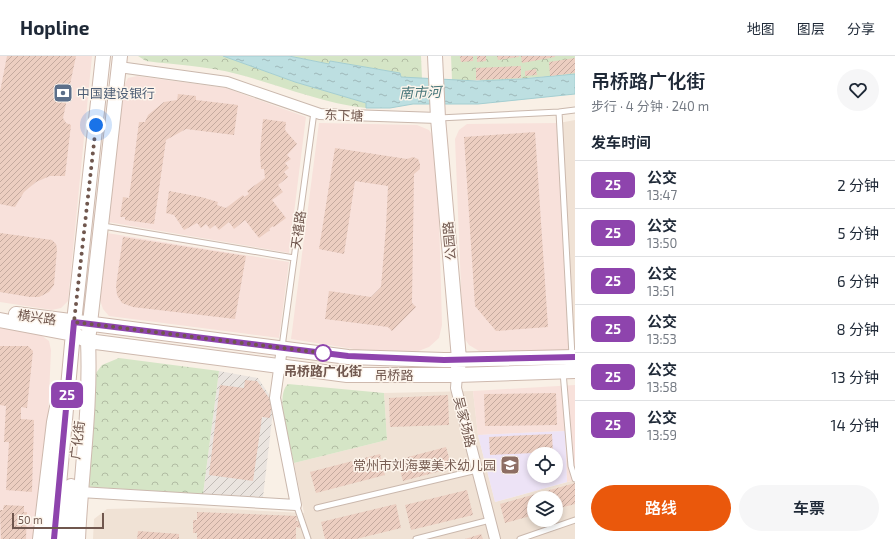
<!DOCTYPE html>
<html lang="zh">
<head>
<meta charset="utf-8">
<style>
	:root { --surface:#fff; --page:#f6f6f7; --text:#1f2937; --muted:#747a83; --line:#e0e1e3; --accent:#ea580c }
	body { margin:0; font-family:"Exo 2","Noto Sans SC",sans-serif; background:var(--page); color:var(--text); height:100vh; display:flex; flex-direction:column; font-size:15px; white-space:nowrap }
	* { box-sizing:border-box; margin:0 }
	p { font-size:13px; color:var(--muted) }
	.icon { flex:none; width:22px; height:22px; fill:none; stroke:currentColor; stroke-width:2; stroke-linecap:round; stroke-linejoin:round }
	.map { position:relative; flex:1; overflow:hidden }
	.details { display:flex; flex-direction:column; background:var(--surface); width:320px }
	.details>* { flex:none }
	.badge { padding:0 8px; border-radius:6px; font-size:14px; line-height:26px }
	.fabs { position:absolute; left:527px; top:391px; display:grid; gap:8px }
	.fabs a { display:grid; place-items:center; width:36px; height:36px; border-radius:50%; background:var(--surface); box-shadow:0 2px 6px #0003; font-size:20px }
	.scale { position:absolute; left:12px; bottom:10px; width:92px; box-sizing:border-box; padding-left:4px; border:2px solid #70574e; border-top:0; font-size:11px; line-height:14px; white-space:nowrap; color:#70574e; -webkit-text-stroke:3px #fdf5ec; paint-order:stroke }
	.you { position:absolute; width:20px; height:20px; margin:-10px; border:3px solid #fff; border-radius:50%; background:#1a73e8; box-shadow:0 0 0 6px #1a73e833 }
	.map>.badge { position:absolute; translate:-50% -50%; box-shadow:0 0 0 2px #fff }
	h2 { padding:0 16px; font-size:15px; line-height:36px }
	.round { display:grid; place-items:center; flex:none; width:42px; height:42px; border-radius:21px; background:var(--page) }
	.headline { display:flex; align-items:center; justify-content:space-between; height:68px; padding:0 16px }
	h1 { font-size:19px; font-weight:600; line-height:30px }
	.primary-button { display:flex; gap:8px; margin-top:auto; padding:8px 16px }
	.primary-button a { flex:1; height:46px; border-radius:24px; background:var(--accent); color:#fff; font-size:16px; font-weight:600; line-height:46px; text-align:center }
	.primary-button a+a { background:var(--page); color:var(--text) }
	ul { padding:0; list-style:none }
	li { display:flex; align-items:center; gap:12px; height:48px; padding:0 16px; border-top:1px solid var(--line) }
	li div { flex:1 }
	li b { display:block; font-size:15px }
	li em { font-style:normal }
	li .badge { min-width:44px; font-weight:700; text-align:center }
	header { display:flex; align-items:center; gap:24px; box-sizing:border-box; height:56px; padding:0 20px; background:var(--surface); border-bottom:1px solid var(--line) }
	header strong { font-size:19px }
	nav { display:flex; gap:22px; margin-inline-start:auto; font-size:14px }
	main { display:flex; flex:1; min-height:0 }
	.map>svg:first-child { display:block }
	.residential { fill:#f0e2d5; fill-rule:evenodd }
	.commercial { fill:#f8e1db }
	.industrial { fill:url(#industrial-furrows) }
	.education { fill:#ede3f6; fill-rule:evenodd }
	.park { fill:url(#park-crowns) }
	.water { fill:url(#water-ripples); stroke:#a4ced1 }
	.building { fill:url(#building-hatch) }
	.lines { fill:none; stroke-linecap:round; stroke-linejoin:round }
	.lane-casing { stroke:#cab8ad; stroke-width:7 }
	.street-casing { stroke:#cab8ad; stroke-width:12 }
	.secondary-casing { stroke:#ceb9ae; stroke-width:16 }
	.lane { stroke:#fff; stroke-width:5 }
	.street { stroke:#fff; stroke-width:10 }
	.secondary { stroke:#fff; stroke-width:14 }
	.line-casing { stroke:#fff; stroke-width:9 }
	.line { stroke:#8e44ad; stroke-width:6 }
	.walk { stroke:#70574e; stroke-width:4; stroke-dasharray:0 7.2 }
	.stop-dot { fill:#fff; stroke:#8e44ad; stroke-width:2 }
	.labels { text-anchor:middle; dominant-baseline:central; stroke-width:3; stroke-linejoin:round; paint-order:stroke }
	.service-label { font-size:13px; fill:#4e5e75; stroke:#fdf5ec; text-anchor:start }
	.street-label { font-size:13px; fill:#70574e; stroke:#fdf5ec }
	.stop-label { font-size:13px; font-weight:bold; fill:#70574e; stroke:#fdf5ec }
	.education-label { font-size:13px; fill:#785e54; stroke:#fdf5ec; text-anchor:end }
	.water-label { font-size:14px; font-style:italic; fill:#47767a; stroke:#fdf5ec }
</style>
</head>
<body>
<header>
<strong>Hopline</strong>
<nav><a>地图</a><a>图层</a><a>分享</a></nav>
</header>
<main>
<div class="map">
<svg width="575" height="483" viewBox="0 0 575 483">
	<defs>
		<pattern id="industrial-furrows" width="10" height="10" patternUnits="userSpaceOnUse"><rect width="10" height="10" fill="#eae4df"/><path d="M-1 1l2-2M0 10L10 0M9 11l2-2" fill="none" stroke="#c2bcb7"/></pattern>
		<pattern id="park-crowns" width="20" height="18" patternUnits="userSpaceOnUse"><rect width="20" height="18" fill="#d5e5c6"/><path d="M2 6a3 3 0 1 1 6 0M12 15a3 3 0 1 1 6 0" fill="none" stroke="#b1bca3"/></pattern>
		<pattern id="water-ripples" width="26" height="14" patternUnits="userSpaceOnUse"><rect width="26" height="14" fill="#bddfe1"/><path d="M2 4q2-2 4 0t4 0M15 11q2-2 4 0t4 0" fill="none" stroke="#9eb8b9"/></pattern>
		<pattern id="building-hatch" width="6" height="6" patternUnits="userSpaceOnUse"><rect width="6" height="6" fill="#eccec1"/><path d="M-1 1l2-2M0 6l6-6M5 7l2-2" fill="none" stroke="#c4aa9f"/></pattern>
	</defs>
	<rect width="100%" height="100%" fill="#f9f0e6"/>
	<!-- residential -->
	<path class="residential" d="M575,64V296H572L559,67Z
		M473,335L478,379L495,446L575,424V483H93L94,463L107,453L188,451L304,457L294,407L387,384L384,337ZM534,442H556V464H534Z"/>
	<!-- commercial -->
	<path class="commercial" d="M0,0H92L68,245L61,252L52,254L0,246Z
		M137,20L226,32L306,61L289,197L108,166L123,32L128,22Z
		M319,67L417,69L429,74L437,87L442,269L439,282L429,291L416,296L354,293L291,283Z
		M559,67L572,296L489,298L479,295L469,289L463,280L455,83L459,74L467,68Z
		M107,177L289,206L279,282L109,260L103,253L100,244Z
		M0,271L38,277L49,285L51,294L48,362L38,483H0Z
		M575,329V424L567,426L565,375L478,379L473,335Z"/>
	<!-- industrial -->
	<path class="industrial" d="M219,315L258,322L274,346L263,441L203,438Z"/>
	<!-- education -->
	<path class="education" d="M565,375L567,426L495,446L478,379ZM534,398H556V420H534Z"/>
	<!-- park -->
	<path class="park" d="M138,0H223L295,26L366,47V52C321,47 280,29 237,18C208,10 176,9 146,5Z
		M289,0H421L422,23L401,21L400,17L330,5L329,8Z
		M451,0H575V18L503,24H452Z
		M119,302L219,315L203,438L79,430L93,321L102,309Z
		M288,328L384,337L387,384L294,407C290,389 274,340 288,328Z"/>
	<!-- water -->
	<path class="water" d="M223,0H289L329,8L330,5L400,17L401,21L477,25L521,23L575,18V38L478,48H413L390,52H366V47L295,26Z"/>
	<!-- building -->
	<path class="building" d="M7,0H76L63,62L66,67L71,69L65,120H50L36,126L24,136L15,151L0,148V36Z
		M460,0H473V5L461,6Z
		M477,0H486V5L477,6Z
		M497,0H519V1L498,4Z
		M521,0H555V1L522,7Z
		M575,2V17L550,20L549,6Z
		M521,10V22L476,24V12Z
		M536,13L537,19L525,20V15Z
		M178,38L196,40V44L238,49L234,79L186,73L166,84L154,168L125,164V161H120L123,141L129,142L139,66H145L148,59L164,46L177,44Z
		M263,63L286,66L285,74L297,88L287,99L291,103L285,107L289,112L284,116L288,121L278,129L283,136L272,144L286,162L274,171L273,170L269,173L270,174L259,182L245,164L234,173L229,166L219,174L215,169L210,173L206,168L201,172L197,167L184,174L174,159L166,157L169,135L201,141L218,146L217,149L226,152L243,139L244,141L249,138L247,135L265,122L264,113H261L260,96Z
		M535,76L548,271L496,275L475,250L464,81Z
		M335,92L407,103L413,101L418,103L420,108V113L414,118L412,247L416,251L392,275L388,271L325,263L329,235L371,241L381,231L386,171L388,130L355,125L344,198L319,193Z
		M0,177L52,184L56,188L57,193L54,229L49,236L39,241H30L0,236Z
		M123,181L246,200L235,263L133,251L122,247L117,239L116,230Z
		M0,290H28L33,295L27,352L21,351V363L34,364L32,436L6,434L9,386H4L6,350L0,349Z
		M245,324L257,325L272,346L270,362L262,361L253,425L209,419L220,329L244,332Z
		M556,337L557,369L485,370L484,338Z
		M448,339L449,369L390,371L389,342Z
		M552,378L553,398H534V410L532,411V397L490,399L489,381Z
		M446,391L452,412L403,425L397,404Z
		M380,398L385,419L316,437L310,416Z
		M575,427V448L556,453V442H534V459L505,467L500,448Z
		M467,434L473,459L411,474L405,449Z
		M396,448L401,472L356,483H325L321,466Z
		M4,449L24,450V456H27L26,483H1L0,454H3Z
		M197,456L297,460L296,465H300V472L296,471V483H197V477H193V464H197Z
		M138,475L179,478V483H137Z
		M481,478L483,483H465Z"/>
	<g class="lines">
		<defs>
			<path id="lane" d="M559,56L572,300
				M439,62L559,56L575,54
				M103,170L294,202
				M282,291L314,56
				M563,316L571,410L575,423
				M296,448L308,483
				M317,452L477,414
				M416,483L490,464
				M520,483L575,464"/>
			<path id="street" d="M119,11L227,26L320,58L438,62
				M457,319L456,332L495,483
				M80,436L296,449L275,342L282,292"/>
			<path id="secondary" d="M435,0L438,62L459,303L458,313
				M16,258L348,301L444,304L575,301
				M0,264L73,278L88,285L347,319H457L575,315
				M40,483L54,366L59,341
				M54,483L74,266L103,0
				M67,483L71,430
				M78,483C81,417 91,351 88,285L120,0"/>
		</defs>
		<!-- lane casing -->
		<use href="#lane" class="lane-casing"/>
		<!-- street casing -->
		<use href="#street" class="street-casing"/>
		<!-- secondary casing -->
		<use href="#secondary" class="secondary-casing"/>
		<!-- lane -->
		<use href="#lane" class="lane"/>
		<!-- street -->
		<use href="#street" class="street"/>
		<!-- secondary -->
		<use href="#secondary" class="secondary"/>
	</g>
	<g class="lines">
		<defs>
			<path id="line" d="M54,483L74,266L348,300L444,304L575,301"/>
		</defs>
		<!-- line casing -->
		<use href="#line" class="line-casing"/>
		<!-- line -->
		<use href="#line" class="line"/>
		<!-- walk -->
		<path class="walk" d="M96,69L74,266L323,297"/>
	</g>
	<!-- icons -->
	<defs>
		<symbol id="bank-square" viewBox="-11 -11 22 22"><rect x="-9" y="-9" width="18" height="18" rx="4" fill="#5c6f8a" stroke="#fdf5ec"/><path d="M-6-4H6V4H-6ZM0-2.3a2.3 2.3 0 1 0 0 4.6a2.3 2.3 0 1 0 0-4.6Z" fill="#fff"/></symbol>
		<symbol id="school-square" viewBox="-11 -11 22 22"><rect x="-9" y="-9" width="18" height="18" rx="4" fill="#8d6e63" stroke="#fdf5ec"/><path d="M0-5L7-2L0 1L-7-2ZM-4 1L0 2.5L4 1V4Q0 6-4 4Z" fill="#fff"/></symbol>
	</defs>
	<g fill-rule="evenodd">
		<use href="#bank-square" x="52" y="26" width="22" height="22"/>
		<use href="#school-square" x="499" y="398" width="22" height="22"/>
	</g>
	<!-- markers -->
	<circle class="stop-dot" cx="323" cy="297" r="8"/>
	<g class="labels">
		<!-- service labels -->
		<g class="service-label">
			<text x="77" y="37">中国建设银行</text>
		</g>
		<!-- street labels -->
		<g class="street-label">
			<text transform="translate(344 59) rotate(2)">东下塘</text>
			<text transform="translate(298 174) rotate(-82)">天禧路</text>
			<text transform="translate(449 185) rotate(-95)">公园路</text>
			<text transform="translate(37 261) rotate(8)">横兴路</text>
			<text x="394" y="319">吊桥路</text>
			<text transform="translate(465 366) rotate(76)">吴家场路</text>
			<text transform="translate(77 384) rotate(-83)">广化街</text>
		</g>
		<!-- stop labels -->
		<g class="stop-label">
			<text x="323" y="315">吊桥路广化街</text>
		</g>
		<!-- education labels -->
		<g class="education-label">
			<text x="496" y="409">常州市刘海粟美术幼儿园</text>
		</g>
		<!-- water labels -->
		<g class="water-label">
			<text transform="translate(420 36) rotate(-2)">南市河</text>
		</g>
	</g>
</svg>
<div class="fabs">
<a><svg class="icon" aria-label="locate" viewBox="0 0 24 24"><circle cx="12" cy="12" r="6"/><path d="M12 2v4M12 18v4M2 12h4M18 12h4"/></svg></a>
<a><svg class="icon" aria-label="layers" viewBox="0 0 24 24"><path d="M12 4l9 5-9 5-9-5zM3 14l9 5 9-5"/></svg></a>
</div>
<div class="scale">50 m</div>
<div class="you" style="left:96px;top:69px"></div>
<b class="badge" style="left:67px;top:339px;background:#8e44ad;color:#fff">25</b>
</div>
<section class="details">
<div class="headline"><div><h1>吊桥路广化街</h1><p>步行 · 4 分钟 · 240 m</p></div><a class="round"><svg class="icon" aria-label="heart" viewBox="0 0 24 24"><path d="M12 20l-8-8c-3-5 5-10 8-4 3-6 11-1 8 4z"/></svg></a></div>
<h2>发车时间</h2>
<ul>
<li><span class="badge" style="background:#8e44ad;color:#fff">25</span><div><b>公交</b><p>13:47</p></div><em>2 分钟</em></li>
<li><span class="badge" style="background:#8e44ad;color:#fff">25</span><div><b>公交</b><p>13:50</p></div><em>5 分钟</em></li>
<li><span class="badge" style="background:#8e44ad;color:#fff">25</span><div><b>公交</b><p>13:51</p></div><em>6 分钟</em></li>
<li><span class="badge" style="background:#8e44ad;color:#fff">25</span><div><b>公交</b><p>13:53</p></div><em>8 分钟</em></li>
<li><span class="badge" style="background:#8e44ad;color:#fff">25</span><div><b>公交</b><p>13:58</p></div><em>13 分钟</em></li>
<li><span class="badge" style="background:#8e44ad;color:#fff">25</span><div><b>公交</b><p>13:59</p></div><em>14 分钟</em></li>
</ul>
<div class="primary-button"><a>路线</a><a>车票</a></div>
</section>
</main>
</body>
</html>
